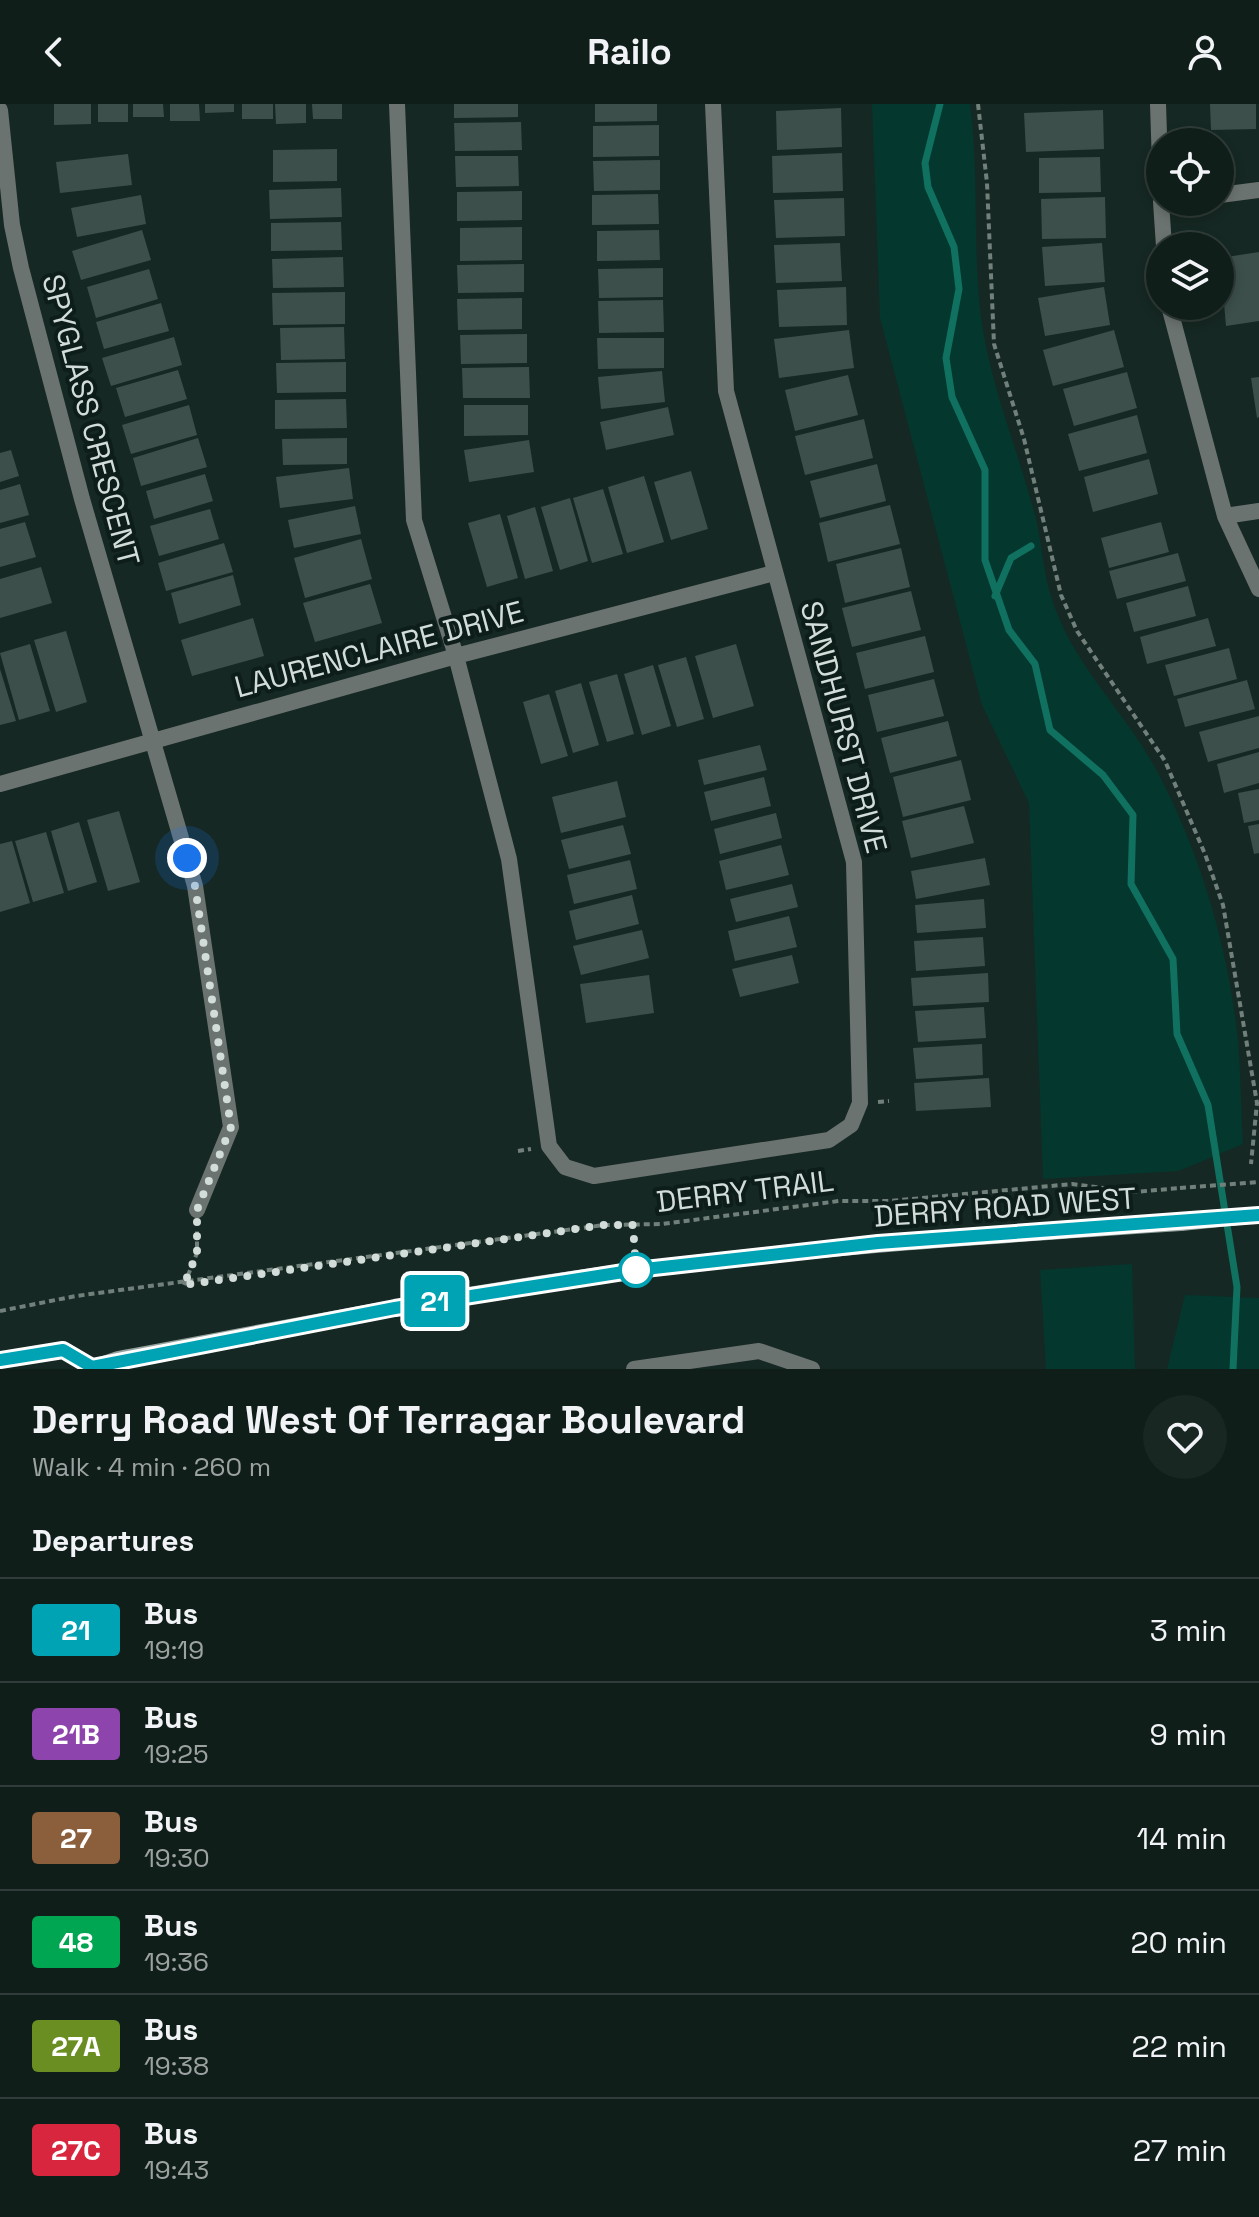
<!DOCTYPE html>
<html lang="en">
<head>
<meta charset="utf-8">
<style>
	:root { --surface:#101e1a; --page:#192723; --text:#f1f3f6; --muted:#9ca2a2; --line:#303c39 }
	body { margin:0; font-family:"Space Grotesk",sans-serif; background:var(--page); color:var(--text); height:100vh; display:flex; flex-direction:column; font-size:30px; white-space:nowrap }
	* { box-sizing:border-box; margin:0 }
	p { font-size:26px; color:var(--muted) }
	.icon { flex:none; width:44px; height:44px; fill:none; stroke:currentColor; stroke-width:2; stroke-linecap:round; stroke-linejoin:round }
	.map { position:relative; height:1265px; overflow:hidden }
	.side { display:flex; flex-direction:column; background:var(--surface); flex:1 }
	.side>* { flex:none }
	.badge { padding:0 16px; border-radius:6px; font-size:28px; line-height:52px }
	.controls { position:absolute; left:1146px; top:24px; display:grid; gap:16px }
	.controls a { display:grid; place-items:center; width:88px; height:88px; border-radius:50%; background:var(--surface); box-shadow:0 4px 12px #0003,0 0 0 2px var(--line); font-size:40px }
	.you { position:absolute; width:40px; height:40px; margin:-20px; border:6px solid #fff; border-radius:50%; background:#1a73e8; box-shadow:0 0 0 12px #1a73e833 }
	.map>.badge { position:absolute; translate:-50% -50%; box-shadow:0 0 0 4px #fff }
	h2 { padding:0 32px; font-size:30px; line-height:72px }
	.round { display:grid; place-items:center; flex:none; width:84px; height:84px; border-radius:42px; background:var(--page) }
	.headline { display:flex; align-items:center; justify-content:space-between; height:136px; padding:0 32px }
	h1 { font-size:38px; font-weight:700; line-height:60px }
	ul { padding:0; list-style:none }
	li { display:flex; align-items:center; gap:24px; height:104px; padding:0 32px; border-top:2px solid var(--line) }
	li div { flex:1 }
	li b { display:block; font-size:30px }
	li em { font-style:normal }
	li .badge { min-width:88px; font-weight:700; text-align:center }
	header { display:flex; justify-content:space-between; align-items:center; height:104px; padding:0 32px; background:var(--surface); font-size:36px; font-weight:700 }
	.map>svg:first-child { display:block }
	.green { fill:#04372e }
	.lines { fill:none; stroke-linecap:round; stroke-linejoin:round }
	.stream { stroke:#107160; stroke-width:7 }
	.building { fill:#3c4f4a }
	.path { stroke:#72807c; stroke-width:4; stroke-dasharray:6 4; stroke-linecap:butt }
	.street { stroke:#6b7371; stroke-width:16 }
	.secondary { stroke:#93a19d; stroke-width:16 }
	.path-bridge { stroke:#72807c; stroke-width:4; stroke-dasharray:6 4; stroke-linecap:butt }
	.secondary-bridge { stroke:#93a19d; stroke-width:16 }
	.line-casing { stroke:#fff; stroke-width:18 }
	.line { stroke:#00a3b4; stroke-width:12 }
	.walk { stroke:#d2dcd9; stroke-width:8; stroke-dasharray:0 14.4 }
	.stop-dot { fill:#fff; stroke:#00a3b4; stroke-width:4 }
	.labels { text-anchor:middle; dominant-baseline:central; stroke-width:8; stroke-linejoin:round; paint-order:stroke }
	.street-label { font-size:30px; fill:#d2dcd9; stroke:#0d1e1a }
</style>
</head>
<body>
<header><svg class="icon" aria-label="back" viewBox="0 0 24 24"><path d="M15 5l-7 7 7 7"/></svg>Railo<svg class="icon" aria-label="person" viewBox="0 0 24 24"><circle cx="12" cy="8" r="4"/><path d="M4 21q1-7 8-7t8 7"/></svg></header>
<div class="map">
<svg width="1259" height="1265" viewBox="0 0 1259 1265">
	<rect width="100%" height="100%" fill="#162823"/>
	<!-- green -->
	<path class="green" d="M872,0H970C979,68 973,137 980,205C988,277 1018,345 1036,415C1042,440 1043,467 1051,492C1070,558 1125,607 1157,667C1200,748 1229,845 1238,937C1241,971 1241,1005 1243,1040L1179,1067L1043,1075L1029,699L982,601L880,214Z
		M1132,1160L1135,1265H1046L1040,1166Z
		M1185,1191L1259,1194V1265H1167Z"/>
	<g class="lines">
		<!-- stream -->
		<path class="stream" d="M940,0L925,59L928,83L954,143L959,185L946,254L952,293L985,366V456L1009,526L1035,560L1050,626L1103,671L1133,711L1131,780L1173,855L1177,930L1208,1001L1237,1183L1233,1265
			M995,492L1011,454L1031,442"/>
	</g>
	<!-- building -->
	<path class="building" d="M54,0H91V20L54,21Z
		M98,0H128V18H98Z
		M133,0H163L164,13H133Z
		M170,0H199L200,17H170Z
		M205,0H234V8L205,9Z
		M242,0H273V15H242Z
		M275,0H306V19L276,20Z
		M312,0H342V15H313Z
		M454,0H518V13L454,14Z
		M595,0H657V17L595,18Z
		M1210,0H1256V25L1211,26Z
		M841,4L842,43L777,46L776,7Z
		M1103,6L1104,45L1026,48L1024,9Z
		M521,18L522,46L455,47L454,19Z
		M659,21V52L593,53V22Z
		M337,45V77L273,78V46Z
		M842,49L843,87L773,89L772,52Z
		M128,50L132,81L60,89L56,58Z
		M455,52H518L519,82L456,83Z
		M1100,53L1101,88L1039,89V54Z
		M660,56V86L594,87L593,57Z
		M341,84L342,113L270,115L269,86Z
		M522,87V116L457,117V88Z
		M658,90L659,120L592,121V91Z
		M141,91L146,120L77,133L71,104Z
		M1105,93L1106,134L1042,135L1041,95Z
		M844,94L845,132L776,134L774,96Z
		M341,118L342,146L271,147V119Z
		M522,123V156L460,157V124Z
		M142,126L151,156L81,176L72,147Z
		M659,126L660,156L597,157V127Z
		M840,139L842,177L776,179L774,141Z
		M1102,139L1105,178L1045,182L1042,143Z
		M1259,148V217L1226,222L1220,154Z
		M343,153L344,183L273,184L272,155Z
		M524,160V188L458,189L457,161Z
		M663,164V193L599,194L598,165Z
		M149,165L158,195L96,214L87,183Z
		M846,183L847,221L779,223L777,186Z
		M1104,183L1110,221L1045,232L1038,194Z
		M345,188V220L273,221L272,189Z
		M522,194V225L458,226L457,195Z
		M663,196L664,228L599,229L598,197Z
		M161,199L169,227L104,245L96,218Z
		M344,223L345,255L281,256L280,224Z
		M849,226L854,264L779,274L774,235Z
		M1114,226L1124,263L1053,282L1043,246Z
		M527,230V259L461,260L460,231Z
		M174,233L182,261L111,282L102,254Z
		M597,234H664V264L598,265Z
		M346,258V288L277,289L276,259Z
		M529,263L530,294H463L462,264Z
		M178,266L187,295L125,313L116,284Z
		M662,267L665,298L601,305L598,273Z
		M1127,268L1137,304L1074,322L1063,285Z
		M848,271L858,311L795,327L785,286Z
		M1259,273V313L1257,314L1251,274Z
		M346,295L347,324L275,325V296Z
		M189,301L197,331L131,350L122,321Z
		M464,301H528V331L464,332Z
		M668,303L674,331L606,346L600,318Z
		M1137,311L1147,349L1079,367L1068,330Z
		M864,315L873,354L805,371L795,332Z
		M198,334L207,363L141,382L133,354Z
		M347,334V360L283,361L282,335Z
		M529,336L534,368L469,378L464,346Z
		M11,346L19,372L0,378V349Z
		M1149,355L1158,390L1093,408L1084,373Z
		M877,360L886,397L820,414L810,377Z
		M349,364L353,395L280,404L276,373Z
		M691,367L708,425L671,436L654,378Z
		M205,370L213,397L154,415L146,387Z
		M644,372L664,438L627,449L608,383Z
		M20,380L29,411L0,419V386Z
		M603,385L623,450L592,459L573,394Z
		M570,394L588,457L560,466L541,403Z
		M890,401L900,440L828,458L819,419Z
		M355,402L361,430L294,444L288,416Z
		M535,403L553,467L525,475L507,412Z
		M210,405L219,435L159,452L150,422Z
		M500,410L518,474L487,483L468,419Z
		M25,418L36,453L0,463V425Z
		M1161,418L1169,448L1109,464L1101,434Z
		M361,435L372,475L305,494L294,454Z
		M224,439L233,468L166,487L158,459Z
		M901,444L910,483L845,499L836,460Z
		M1178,449L1186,477L1117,495L1109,467Z
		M41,463L52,499L0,514V475Z
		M233,471L241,501L179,520L171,489Z
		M370,480L382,519L315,538L303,499Z
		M1188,482L1196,512L1134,528L1126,499Z
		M911,487L921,526L852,543L842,504Z
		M253,514L264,552L192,572L181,536Z
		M1208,514L1216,542L1147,560L1140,533Z
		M66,527L87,598L56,608L34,536Z
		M925,532L934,568L865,585L856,549Z
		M30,540L50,607L19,616L0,549Z
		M736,540L754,602L713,614L695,552Z
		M1229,544L1237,575L1174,592L1165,561Z
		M686,553L704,615L677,623L658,561Z
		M653,561L671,622L642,631L624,570Z
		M0,565L16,617L0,621Z
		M617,570L634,630L607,638L589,578Z
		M934,575L944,612L877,628L868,591Z
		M1247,576L1255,605L1185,623L1177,595Z
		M581,579L599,641L573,649L555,587Z
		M549,590L568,652L541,660L523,598Z
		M1259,612V644L1208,658L1199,628Z
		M948,617L957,652L890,669L881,634Z
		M760,641L767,666L704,681L698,656Z
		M1259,648V679L1224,689L1217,660Z
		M961,656L971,696L903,713L893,673Z
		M764,673L771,702L711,717L704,688Z
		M617,677L626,713L561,729L552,693Z
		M1259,685V716L1244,719L1238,689Z
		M964,702L974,739L911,754L902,717Z
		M119,707L140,778L108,787L87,716Z
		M776,709L782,734L720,750L714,725Z
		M79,718L97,778L68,787L51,727Z
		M1259,720V749L1254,750L1248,722Z
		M623,721L631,750L569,765L561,736Z
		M46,728L64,789L33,798L15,737Z
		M12,737L30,799L0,808V740Z
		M781,741L789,771L726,786L719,757Z
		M985,754L990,781L916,795L911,767Z
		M630,756L637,785L574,800L567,771Z
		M792,780L798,803L736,818L730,795Z
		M632,791L639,820L576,836L569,807Z
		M984,795L986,824L917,829L915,801Z
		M789,812L797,843L735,857L728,827Z
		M642,826L649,854L581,871L573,842Z
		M983,833L985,862L916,867L914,837Z
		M792,851L799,879L740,893L732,865Z
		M988,869L989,898L913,902L911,874Z
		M649,871L654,909L586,919L580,880Z
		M984,903L986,934L918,938L915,907Z
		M982,940L983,971L916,975L913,944Z
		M989,974L991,1003L916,1007L914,979Z"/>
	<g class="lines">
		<!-- path -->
		<path class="path" d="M978,0L987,79L994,240L1024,335L1061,491L1077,527L1165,657L1205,750L1223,801L1257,999L1251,1060
			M878,998L889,997
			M518,1047L531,1045
			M184,1181L197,1149V1126
			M0,1207L76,1192L604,1121L662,1120L839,1097H890L1072,1080L1134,1088L1180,1084"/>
		<!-- street -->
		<path class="street" d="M397,0L414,416L456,552L509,755L549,1042L565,1063L594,1072L829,1036L851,1021L860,999L854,758L726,287L713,0
			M1158,0L1160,61
			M0,6L12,121L21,164L82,395L195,782L231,1023L197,1106
			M1220,91L1259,86
			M1161,98L1164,142
			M1169,202L1225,412L1259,485
			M1225,412L1259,407
			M0,680L456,552L774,469
			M634,1265L759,1247L812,1265"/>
		<!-- secondary -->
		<path class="secondary" d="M0,1256L63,1246L92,1263
			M89,1265L118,1255C291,1223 463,1188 638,1166C818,1143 999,1131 1181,1119"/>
		<!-- path-bridge -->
		<path class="path-bridge" d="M1180,1084L1259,1078"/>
		<!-- secondary-bridge -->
		<path class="secondary-bridge" d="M1181,1119L1259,1111"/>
	</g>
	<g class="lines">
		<defs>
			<path id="line" d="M0,1256L63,1246L92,1263L395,1204L636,1166L878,1139L1259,1111"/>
		</defs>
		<!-- line casing -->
		<use href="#line" class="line-casing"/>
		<!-- line -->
		<use href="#line" class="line"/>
		<!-- walk -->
		<path class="walk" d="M187,754L195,782L231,1023L197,1106V1149L184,1181L604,1121H633L636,1166"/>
	</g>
	<!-- markers -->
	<circle class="stop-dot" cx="636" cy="1166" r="16"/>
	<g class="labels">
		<!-- street labels -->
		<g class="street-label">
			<text transform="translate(91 316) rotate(75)">SPYGLASS CRESCENT</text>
			<text transform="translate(379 545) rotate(-15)">LAURENCLAIRE DRIVE</text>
			<text transform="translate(844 623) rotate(75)">SANDHURST DRIVE</text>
			<text transform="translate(745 1087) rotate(-7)">DERRY TRAIL</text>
			<text transform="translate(1005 1103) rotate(-4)">DERRY ROAD WEST</text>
		</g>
	</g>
</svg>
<div class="controls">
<a><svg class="icon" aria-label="locate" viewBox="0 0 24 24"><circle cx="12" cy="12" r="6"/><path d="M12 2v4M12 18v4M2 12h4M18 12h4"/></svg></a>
<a><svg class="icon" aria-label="layers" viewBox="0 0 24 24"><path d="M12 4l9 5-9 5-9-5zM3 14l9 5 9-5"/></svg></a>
</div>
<div class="you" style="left:187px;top:754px"></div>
<b class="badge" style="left:435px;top:1197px;background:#00a3b4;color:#fff">21</b>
</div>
<section class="side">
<div class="headline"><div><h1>Derry Road West Of Terragar Boulevard</h1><p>Walk · 4 min · 260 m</p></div><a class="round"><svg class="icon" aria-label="heart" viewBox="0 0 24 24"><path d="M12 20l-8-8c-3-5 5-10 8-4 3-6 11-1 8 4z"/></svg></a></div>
<h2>Departures</h2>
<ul>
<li><span class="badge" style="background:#00a3b4;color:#fff">21</span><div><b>Bus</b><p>19:19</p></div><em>3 min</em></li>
<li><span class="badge" style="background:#8e44ad;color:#fff">21B</span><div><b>Bus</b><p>19:25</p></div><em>9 min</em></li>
<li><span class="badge" style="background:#8b5e3c;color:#fff">27</span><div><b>Bus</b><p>19:30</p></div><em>14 min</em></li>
<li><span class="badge" style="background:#00a651;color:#fff">48</span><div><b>Bus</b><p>19:36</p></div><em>20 min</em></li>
<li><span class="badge" style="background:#6b8e23;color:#fff">27A</span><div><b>Bus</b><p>19:38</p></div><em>22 min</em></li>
<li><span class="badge" style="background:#d7263d;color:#fff">27C</span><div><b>Bus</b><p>19:43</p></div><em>27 min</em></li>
</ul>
</section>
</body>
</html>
